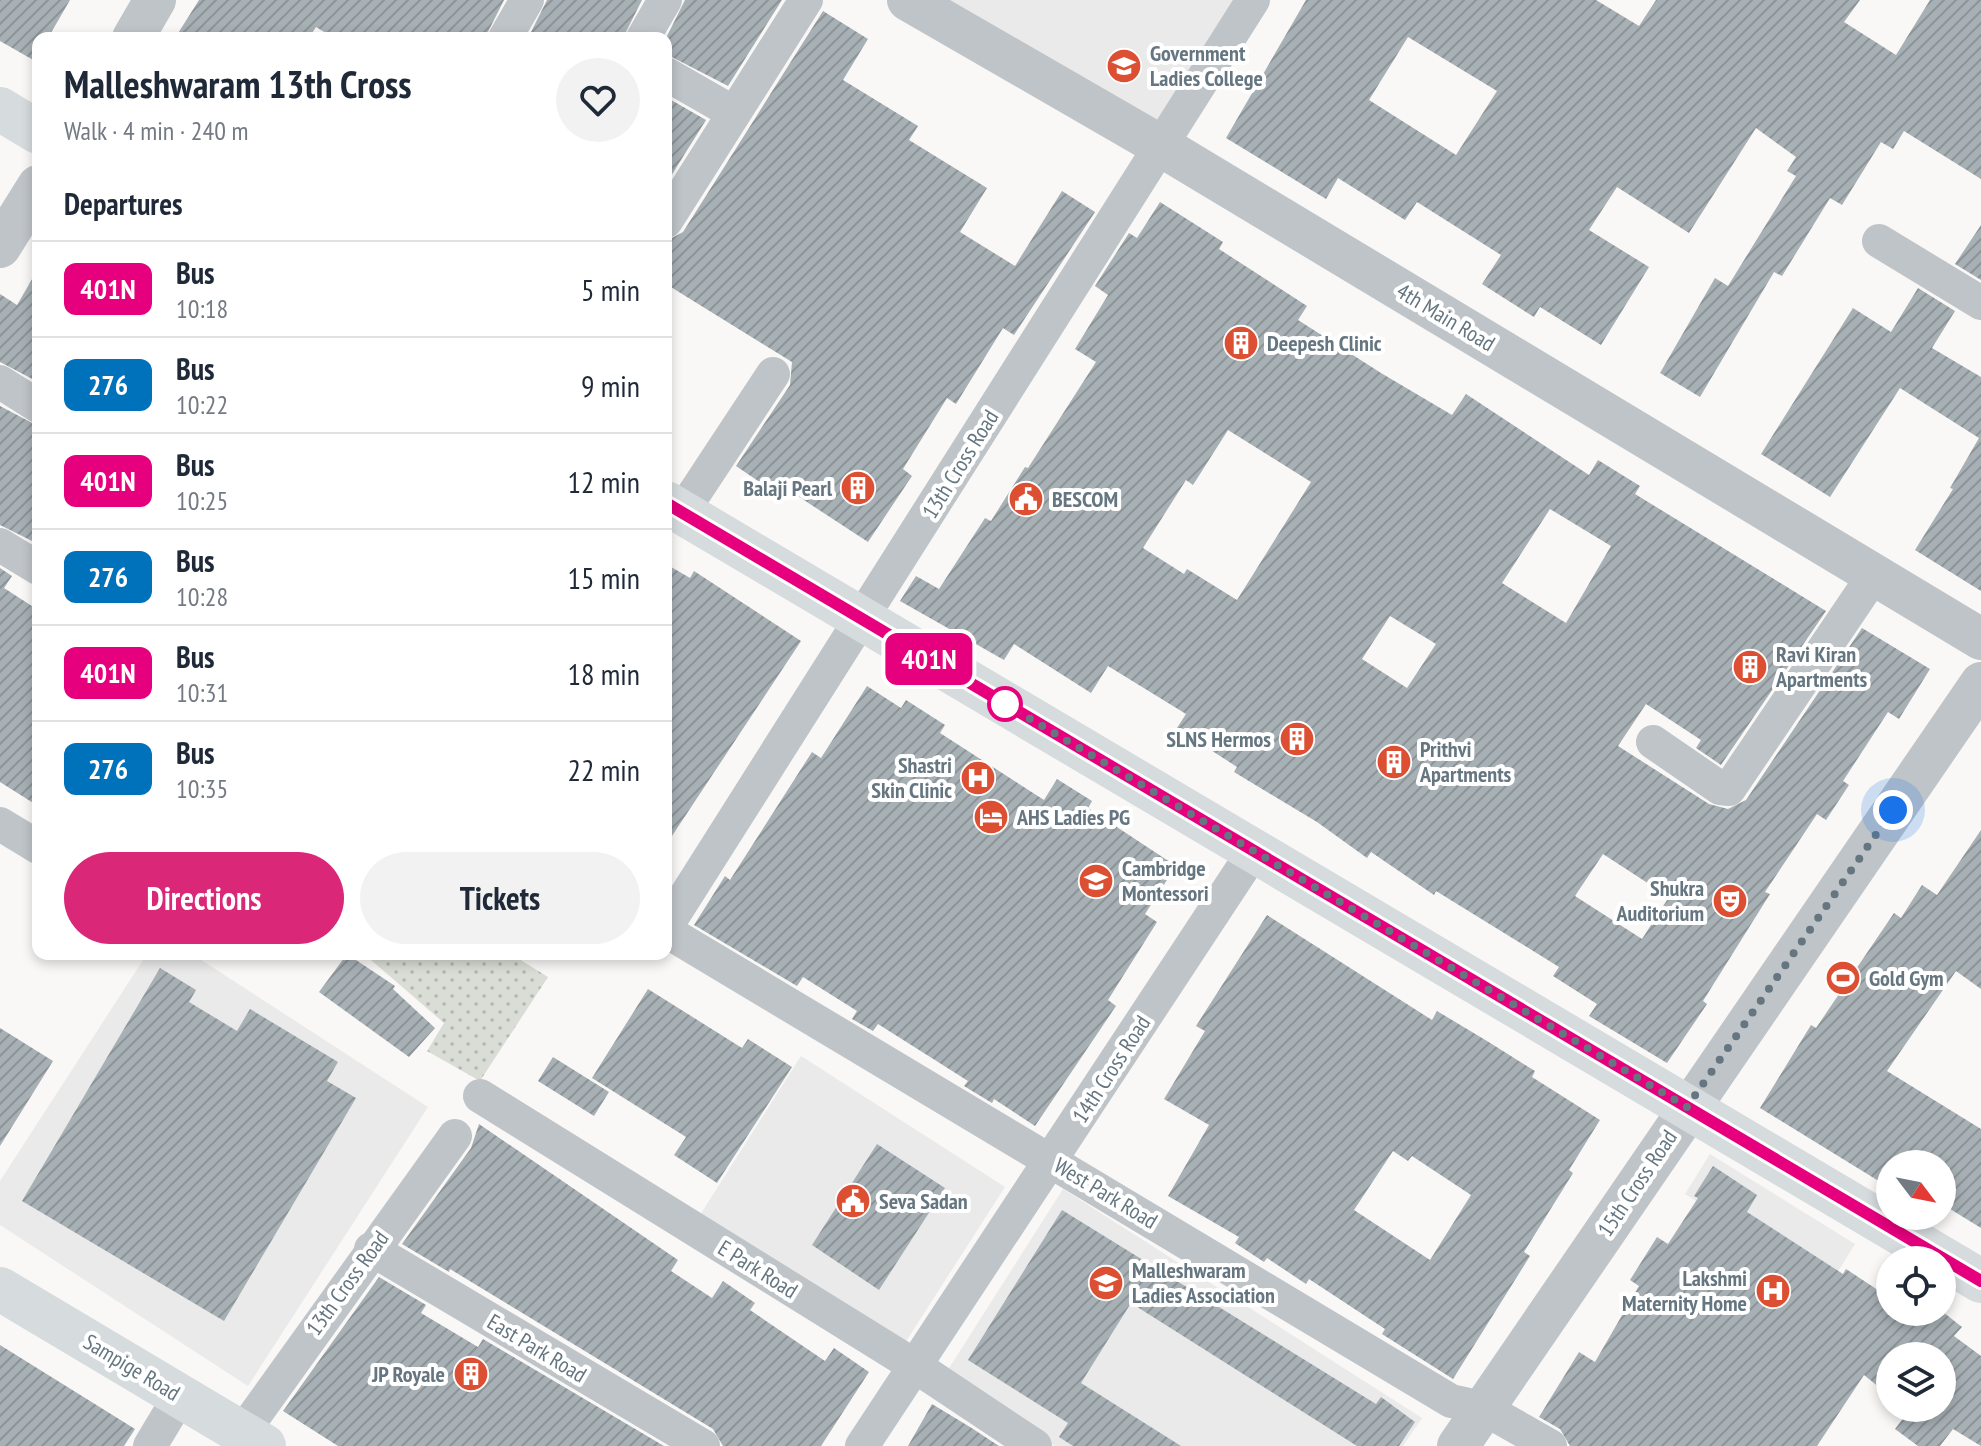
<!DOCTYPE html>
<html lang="en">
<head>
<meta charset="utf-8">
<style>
	:root { --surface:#fff; --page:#f2f2f3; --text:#1f2937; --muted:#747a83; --line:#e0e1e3; --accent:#db2777 }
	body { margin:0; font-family:"PT Sans Narrow",sans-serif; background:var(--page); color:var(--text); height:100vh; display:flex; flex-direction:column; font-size:30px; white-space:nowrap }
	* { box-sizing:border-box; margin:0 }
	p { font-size:26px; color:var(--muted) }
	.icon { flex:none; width:44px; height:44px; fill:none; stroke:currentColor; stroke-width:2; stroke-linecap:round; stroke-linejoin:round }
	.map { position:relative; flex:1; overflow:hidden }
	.side { position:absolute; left:32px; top:32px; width:640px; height:928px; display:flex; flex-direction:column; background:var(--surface); border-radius:16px; box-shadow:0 4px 12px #0003 }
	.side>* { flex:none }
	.badge { padding:0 16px; border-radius:12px; font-size:28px; line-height:52px }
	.needle { width:52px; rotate:122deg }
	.fabs { position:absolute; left:1876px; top:1150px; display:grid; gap:16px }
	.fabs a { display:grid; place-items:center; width:80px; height:80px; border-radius:50%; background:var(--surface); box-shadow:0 4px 12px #0003; font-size:40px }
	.you { position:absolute; width:40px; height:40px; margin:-20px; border:6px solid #fff; border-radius:50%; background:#1a73e8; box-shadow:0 0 0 12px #1a73e833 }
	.map>.badge { position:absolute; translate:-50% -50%; box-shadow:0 0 0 4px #fff }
	h2 { padding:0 32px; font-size:30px; line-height:72px }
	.round { display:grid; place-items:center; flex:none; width:84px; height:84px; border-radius:42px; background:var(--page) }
	.headline { display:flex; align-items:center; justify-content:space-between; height:136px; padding:0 32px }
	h1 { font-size:38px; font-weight:800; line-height:60px }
	.cta { display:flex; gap:16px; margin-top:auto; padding:16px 32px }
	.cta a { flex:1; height:92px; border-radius:48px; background:var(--accent); color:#fff; font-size:32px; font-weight:800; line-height:92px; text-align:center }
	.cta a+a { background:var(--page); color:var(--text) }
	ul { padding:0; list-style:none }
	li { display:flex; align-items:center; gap:24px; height:96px; padding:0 32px; border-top:2px solid var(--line) }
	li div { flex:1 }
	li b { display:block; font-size:30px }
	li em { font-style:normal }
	li .badge { min-width:88px; font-weight:700; text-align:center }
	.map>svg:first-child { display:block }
	.built { fill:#e9eae9 }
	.grass { fill:url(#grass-dots) }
	.building { fill:url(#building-hatch); fill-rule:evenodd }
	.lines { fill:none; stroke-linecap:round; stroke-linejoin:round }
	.minor { stroke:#bfc4c8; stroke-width:34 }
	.tertiary { stroke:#bfc4c8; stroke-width:42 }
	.primary { stroke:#d6dbde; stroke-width:44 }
	.line-casing { stroke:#fff; stroke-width:18 }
	.line { stroke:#e6007e; stroke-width:12 }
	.walk { stroke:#657680; stroke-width:8; stroke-dasharray:0 14.4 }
	.stop-dot { fill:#fff; stroke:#e6007e; stroke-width:4 }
	.labels { text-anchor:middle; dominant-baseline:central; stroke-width:8; stroke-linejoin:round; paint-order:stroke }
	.poi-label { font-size:22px; font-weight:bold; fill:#657680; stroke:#fff; text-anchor:start }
	.street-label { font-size:22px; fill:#657680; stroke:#fff }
</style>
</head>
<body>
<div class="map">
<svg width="1981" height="1446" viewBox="0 0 1981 1446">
	<defs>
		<pattern id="grass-dots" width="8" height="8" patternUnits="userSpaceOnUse" patternTransform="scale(2)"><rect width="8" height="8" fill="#d9ddd5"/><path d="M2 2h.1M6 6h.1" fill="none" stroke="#b4b8b2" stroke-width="1.8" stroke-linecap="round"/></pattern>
		<pattern id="building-hatch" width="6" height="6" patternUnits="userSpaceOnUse" patternTransform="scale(2)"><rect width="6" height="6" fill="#a7b0b5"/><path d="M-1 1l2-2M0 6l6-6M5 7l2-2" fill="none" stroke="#8c9498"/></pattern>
	</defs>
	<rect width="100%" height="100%" fill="#f9f8f6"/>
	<!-- built -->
	<path class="built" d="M943,0H1240L1158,133Z
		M147,954H192L428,1107L248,1386L0,1225V1181Z
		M801,1056L1005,1187L903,1346L700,1215Z
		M1710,1154L1855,1244L1774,1375L1741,1229L1685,1194Z
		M1063,1189L1422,1418L1403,1446H1055L944,1376Z"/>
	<!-- grass -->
	<path class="grass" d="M364,954H511L548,977L480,1081L427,1051L444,1023Z"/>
	<!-- building -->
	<path class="building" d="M0,0H70L48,38H38L35,61L0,41Z
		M199,0H504L485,38H334L316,27L309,38H175Z
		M547,0H642L623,38H528Z
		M685,0H782L728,86L666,54V38Z
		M1306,0H1596L1639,26L1656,0H1860L1844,22L1896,55L1930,0H1981V179L1904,131L1893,149L1881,142L1842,205L1830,198L1782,276L1774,272L1700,397L1660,373L1715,278L1728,286L1796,176L1787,171L1796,157L1756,128L1689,233L1617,187L1589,230L1649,267L1601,345L1540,307L1534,317L1482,284L1501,255L1417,202L1405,220L1338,178L1326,199L1226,138ZM1408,37L1497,91L1456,155L1369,100Z
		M823,11L868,39L843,80L918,126L909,140L987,188L960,232L1015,266L1062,191L1095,212L1014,335L1003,328L956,404L947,398L903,469L912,476L868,542L784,487L779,495L736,466L790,385L792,362L666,284V241L683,232Z
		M666,97L706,120L666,184Z
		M1160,202L1223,242L1219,249L1307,306L1298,320L1381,373L1452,415L1466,394L1589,475L1598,460L1640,486L1635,494L1826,611L1721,765L1696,748L1701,740L1646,704L1618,746L1709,804L1728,809L1746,800L1862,628L1930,669L1899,719L1888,712L1843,781L1849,785L1826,820L1817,814L1765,892L1770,894L1703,1001L1707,1004L1667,1063L1589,1016L1597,1004L1553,976L1559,967L1436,891L1434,895L1371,852L1367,858L1317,822L1234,772L1237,767L1177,728L1186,714L1108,666L1091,693L1014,644L1004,660L900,601L916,576L939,589L985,518L991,521L1025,467L1028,468L1096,362L1075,349L1108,295L1095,286L1129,233L1137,238ZM1228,430L1311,482L1237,600L1187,569L1184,574L1143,548L1186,480L1193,485ZM1550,509L1611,546L1566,623L1502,583ZM1390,616L1436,644L1407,688L1362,659ZM1603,854L1669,897L1642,939L1575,896Z
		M1981,225V280L1955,264Z
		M38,269V382L0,362V294L17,305Z
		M1918,288L1955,311L1932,348L1981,377V591L1915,550L1953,489L1950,488L1979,438L1900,388L1830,497L1761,454L1853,308L1891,332Z
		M0,406L38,426V536L34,542L0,525Z
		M666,564L690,578L694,571L801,641L666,845Z
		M0,568L12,576L4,588L38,610V806L0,782Z
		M867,686L901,708L906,700L945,725L940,733L1044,800L1057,779L1092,801L1088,808L1176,866L1145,914L1157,922L1108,1000L1116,1006L1035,1126L994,1099L992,1103L964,1086L968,1081L878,1024L873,1031L852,1019L857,1011L803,977L797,986L694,925L725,876L730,880L812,752L821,758Z
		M1981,830V989L1956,971L1887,1071L1981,1129V1228L1942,1204V1164H1890V1188L1760,1108L1811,1025L1816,1028L1894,913L1901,918L1922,885L1937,895Z
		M1267,915L1432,1020L1437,1011L1487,1041L1535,1071L1532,1077L1600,1120L1569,1170L1573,1173L1524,1252L1530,1256L1453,1379L1382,1334L1385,1329L1309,1279L1306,1284L1267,1258L1264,1262L1235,1243L1239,1237L1168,1196L1209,1125L1164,1099L1205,1031L1196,1026ZM1393,1151L1408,1161L1412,1156L1471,1195L1430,1260L1354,1210Z
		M347,954L395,986L393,989L435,1028L409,1057L319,992Z
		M160,968L196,990L189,1002L237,1031L250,1009L338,1062L327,1081L356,1098L224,1321L22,1201Z
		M648,989L742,1048L748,1039L792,1067L717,1183L674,1155L686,1137L592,1078Z
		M0,1028L53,1061L0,1146Z
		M553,1057L609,1092L594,1116L538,1081Z
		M479,1124L678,1260L671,1271L712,1298L723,1281L755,1303L750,1310L825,1361L834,1348L869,1372L821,1446H723L713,1429L450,1269L449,1272L402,1244L471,1148Z
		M877,1144L945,1188L879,1290L812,1245Z
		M1713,1166L1757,1195L1747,1212L1843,1274L1846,1269L1890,1298V1312H1943L1962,1327L1954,1336L1981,1356V1446L1953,1429L1940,1446H1918L1895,1429L1911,1408H1942V1356H1890V1396L1864,1375L1817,1446H1570L1560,1429L1539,1417L1579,1352L1595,1362L1639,1286L1630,1280L1657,1237L1668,1244L1698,1198L1694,1196Z
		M1062,1210L1376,1404L1381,1397L1415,1422L1399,1446H1357L1131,1303L1081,1383L1181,1446H1073L1059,1437L1068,1423L968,1360Z
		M379,1277L426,1305L421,1313L478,1347L483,1339L664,1446H338L283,1411Z
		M0,1345L135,1429L124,1446H0Z
		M932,1404L970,1427L999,1446H908Z"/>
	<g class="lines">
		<!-- minor -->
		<path class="minor" d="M505,38L527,0
			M643,38L665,0
			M666,74L734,113
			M666,221L806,0
			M1879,241L1981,303
			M0,382L38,406
			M682,512L773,374
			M0,545L38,568
			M1653,742L1720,788L1729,789L1874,575
			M0,824L38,847
			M666,927L1253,0
			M666,931L1451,1401L1483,1408L1550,1446
			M480,1096L915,1366L1035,1446
			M371,1249L703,1446
			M242,1433L455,1136
			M150,1446L180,1396
			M862,1446L1254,851"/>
		<!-- tertiary -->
		<path class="tertiary" d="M908,0L1161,146L1981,639
			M133,38L155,0
			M0,247L38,186
			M1458,1446L1981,683"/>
		<!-- primary -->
		<path class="primary" d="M0,109L38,132
			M666,503L1981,1281
			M0,1289L264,1446"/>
	</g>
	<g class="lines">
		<defs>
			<path id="line" d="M666,503L1981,1281"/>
		</defs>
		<!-- line casing -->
		<use href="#line" class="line-casing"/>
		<!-- line -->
		<use href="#line" class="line"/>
		<!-- walk -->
		<path class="walk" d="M1005,704L1687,1107L1893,810"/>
	</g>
	<!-- icons -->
	<defs>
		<symbol id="university-disc" viewBox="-11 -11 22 22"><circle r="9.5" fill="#dd4f32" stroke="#fff"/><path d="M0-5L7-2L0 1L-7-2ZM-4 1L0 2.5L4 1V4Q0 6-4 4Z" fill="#fff"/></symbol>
		<symbol id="building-disc" viewBox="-11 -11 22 22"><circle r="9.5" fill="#dd4f32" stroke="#fff"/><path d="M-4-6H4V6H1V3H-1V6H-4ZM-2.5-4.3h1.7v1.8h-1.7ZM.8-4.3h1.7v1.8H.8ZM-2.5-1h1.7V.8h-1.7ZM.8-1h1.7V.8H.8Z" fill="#fff"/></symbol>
		<symbol id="civic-disc" viewBox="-11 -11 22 22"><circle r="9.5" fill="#dd4f32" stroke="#fff"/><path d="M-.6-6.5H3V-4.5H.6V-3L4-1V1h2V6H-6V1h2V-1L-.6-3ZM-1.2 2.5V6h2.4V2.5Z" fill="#fff"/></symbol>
		<symbol id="hospital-disc" viewBox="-11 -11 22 22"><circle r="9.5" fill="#dd4f32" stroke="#fff"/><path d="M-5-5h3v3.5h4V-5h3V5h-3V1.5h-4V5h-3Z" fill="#fff"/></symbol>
		<symbol id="hotel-disc" viewBox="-11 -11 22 22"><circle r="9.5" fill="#dd4f32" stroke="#fff"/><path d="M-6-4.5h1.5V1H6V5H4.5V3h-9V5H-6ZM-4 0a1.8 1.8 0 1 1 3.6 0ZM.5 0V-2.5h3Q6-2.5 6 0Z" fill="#fff"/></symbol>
		<symbol id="school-disc" viewBox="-11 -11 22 22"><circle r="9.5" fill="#dd4f32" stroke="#fff"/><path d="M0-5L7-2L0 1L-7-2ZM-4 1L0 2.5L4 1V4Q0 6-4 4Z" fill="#fff"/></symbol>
		<symbol id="theatre-disc" viewBox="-11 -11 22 22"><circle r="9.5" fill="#dd4f32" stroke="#fff"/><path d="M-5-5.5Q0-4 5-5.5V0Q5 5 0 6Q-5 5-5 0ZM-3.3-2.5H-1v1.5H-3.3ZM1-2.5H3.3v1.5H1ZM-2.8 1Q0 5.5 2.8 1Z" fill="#fff"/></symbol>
		<symbol id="stadium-disc" viewBox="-11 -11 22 22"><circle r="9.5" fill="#dd4f32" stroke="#fff"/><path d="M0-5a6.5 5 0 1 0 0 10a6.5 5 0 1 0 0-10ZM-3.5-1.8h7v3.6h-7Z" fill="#fff"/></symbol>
	</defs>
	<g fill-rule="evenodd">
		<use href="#university-disc" x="1104" y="46" width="40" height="40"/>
		<use href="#building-disc" x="1221" y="323" width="40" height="40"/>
		<use href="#building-disc" x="838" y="468" width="40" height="40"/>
		<use href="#civic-disc" x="1006" y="479" width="40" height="40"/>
		<use href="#building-disc" x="1730" y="647" width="40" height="40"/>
		<use href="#building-disc" x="1277" y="719" width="40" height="40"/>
		<use href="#building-disc" x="1374" y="742" width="40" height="40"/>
		<use href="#hospital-disc" x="958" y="758" width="40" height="40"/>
		<use href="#hotel-disc" x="971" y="797" width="40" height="40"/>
		<use href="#school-disc" x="1076" y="861" width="40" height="40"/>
		<use href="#theatre-disc" x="1710" y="881" width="40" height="40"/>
		<use href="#stadium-disc" x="1823" y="958" width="40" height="40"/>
		<use href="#civic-disc" x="833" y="1181" width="40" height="40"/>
		<use href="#university-disc" x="1086" y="1263" width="40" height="40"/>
		<use href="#hospital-disc" x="1753" y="1271" width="40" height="40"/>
		<use href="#building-disc" x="451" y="1354" width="40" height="40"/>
	</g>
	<!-- markers -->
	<circle class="stop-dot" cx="1005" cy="704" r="16"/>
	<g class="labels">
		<!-- poi labels -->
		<g class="poi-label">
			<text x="1150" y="53">Government<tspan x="1150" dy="25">Ladies College</tspan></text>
			<text x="1267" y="343">Deepesh Clinic</text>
			<text x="832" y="488" text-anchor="end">Balaji Pearl</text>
			<text x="1052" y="499">BESCOM</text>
			<text x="1776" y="654">Ravi Kiran<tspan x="1776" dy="25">Apartments</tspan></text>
			<text x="1271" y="739" text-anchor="end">SLNS Hermos</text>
			<text x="1420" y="749">Prithvi<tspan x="1420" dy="25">Apartments</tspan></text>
			<text x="952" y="765" text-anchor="end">Shastri<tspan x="952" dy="25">Skin Clinic</tspan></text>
			<text x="1017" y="817">AHS Ladies PG</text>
			<text x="1122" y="868">Cambridge<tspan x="1122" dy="25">Montessori</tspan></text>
			<text x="1704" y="888" text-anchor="end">Shukra<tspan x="1704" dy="25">Auditorium</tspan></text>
			<text x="1869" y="978">Gold Gym</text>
			<text x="879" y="1201">Seva Sadan</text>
			<text x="1132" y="1270">Malleshwaram<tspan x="1132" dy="25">Ladies Association</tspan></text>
			<text x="1747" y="1278" text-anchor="end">Lakshmi<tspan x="1747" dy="25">Maternity Home</tspan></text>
			<text x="445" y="1374" text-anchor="end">JP Royale</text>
		</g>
		<!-- street labels -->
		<g class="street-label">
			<text transform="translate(1446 317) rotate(31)">4th Main Road</text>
			<text transform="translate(960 464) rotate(-58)">13th Cross Road</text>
			<text transform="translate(1111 1069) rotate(-57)">14th Cross Road</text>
			<text transform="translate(1637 1183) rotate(-56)">15th Cross Road</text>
			<text transform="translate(1106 1193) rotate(31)">West Park Road</text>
			<text transform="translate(758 1269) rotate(32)">E Park Road</text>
			<text transform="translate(347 1283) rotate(-54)">13th Cross Road</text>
			<text transform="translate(537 1348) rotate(31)">East Park Road</text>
			<text transform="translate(132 1367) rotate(31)">Sampige Road</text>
		</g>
	</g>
</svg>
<div class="fabs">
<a><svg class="needle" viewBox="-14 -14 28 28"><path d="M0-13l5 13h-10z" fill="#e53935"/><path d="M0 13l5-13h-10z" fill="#747a83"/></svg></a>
<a><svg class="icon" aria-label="locate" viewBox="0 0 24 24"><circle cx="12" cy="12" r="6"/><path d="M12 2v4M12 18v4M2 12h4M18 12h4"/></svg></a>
<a><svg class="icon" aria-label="layers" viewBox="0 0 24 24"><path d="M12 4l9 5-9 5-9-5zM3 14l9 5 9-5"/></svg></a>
</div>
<div class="you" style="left:1893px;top:810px"></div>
<b class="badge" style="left:929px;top:659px;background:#e6007e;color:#fff">401N</b>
<section class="side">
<div class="headline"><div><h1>Malleshwaram 13th Cross</h1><p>Walk · 4 min · 240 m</p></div><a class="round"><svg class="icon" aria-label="heart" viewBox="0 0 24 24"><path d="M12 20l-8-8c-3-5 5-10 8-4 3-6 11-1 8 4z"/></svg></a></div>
<h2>Departures</h2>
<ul>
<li><span class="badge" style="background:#e6007e;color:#fff">401N</span><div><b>Bus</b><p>10:18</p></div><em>5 min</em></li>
<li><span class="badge" style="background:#0072bc;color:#fff">276</span><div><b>Bus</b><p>10:22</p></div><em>9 min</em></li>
<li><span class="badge" style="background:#e6007e;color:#fff">401N</span><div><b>Bus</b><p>10:25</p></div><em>12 min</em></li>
<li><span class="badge" style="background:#0072bc;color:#fff">276</span><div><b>Bus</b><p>10:28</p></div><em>15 min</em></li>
<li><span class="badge" style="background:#e6007e;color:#fff">401N</span><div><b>Bus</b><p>10:31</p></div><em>18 min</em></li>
<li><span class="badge" style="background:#0072bc;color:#fff">276</span><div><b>Bus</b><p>10:35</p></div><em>22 min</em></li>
</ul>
<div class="cta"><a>Directions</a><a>Tickets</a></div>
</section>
</div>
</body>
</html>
